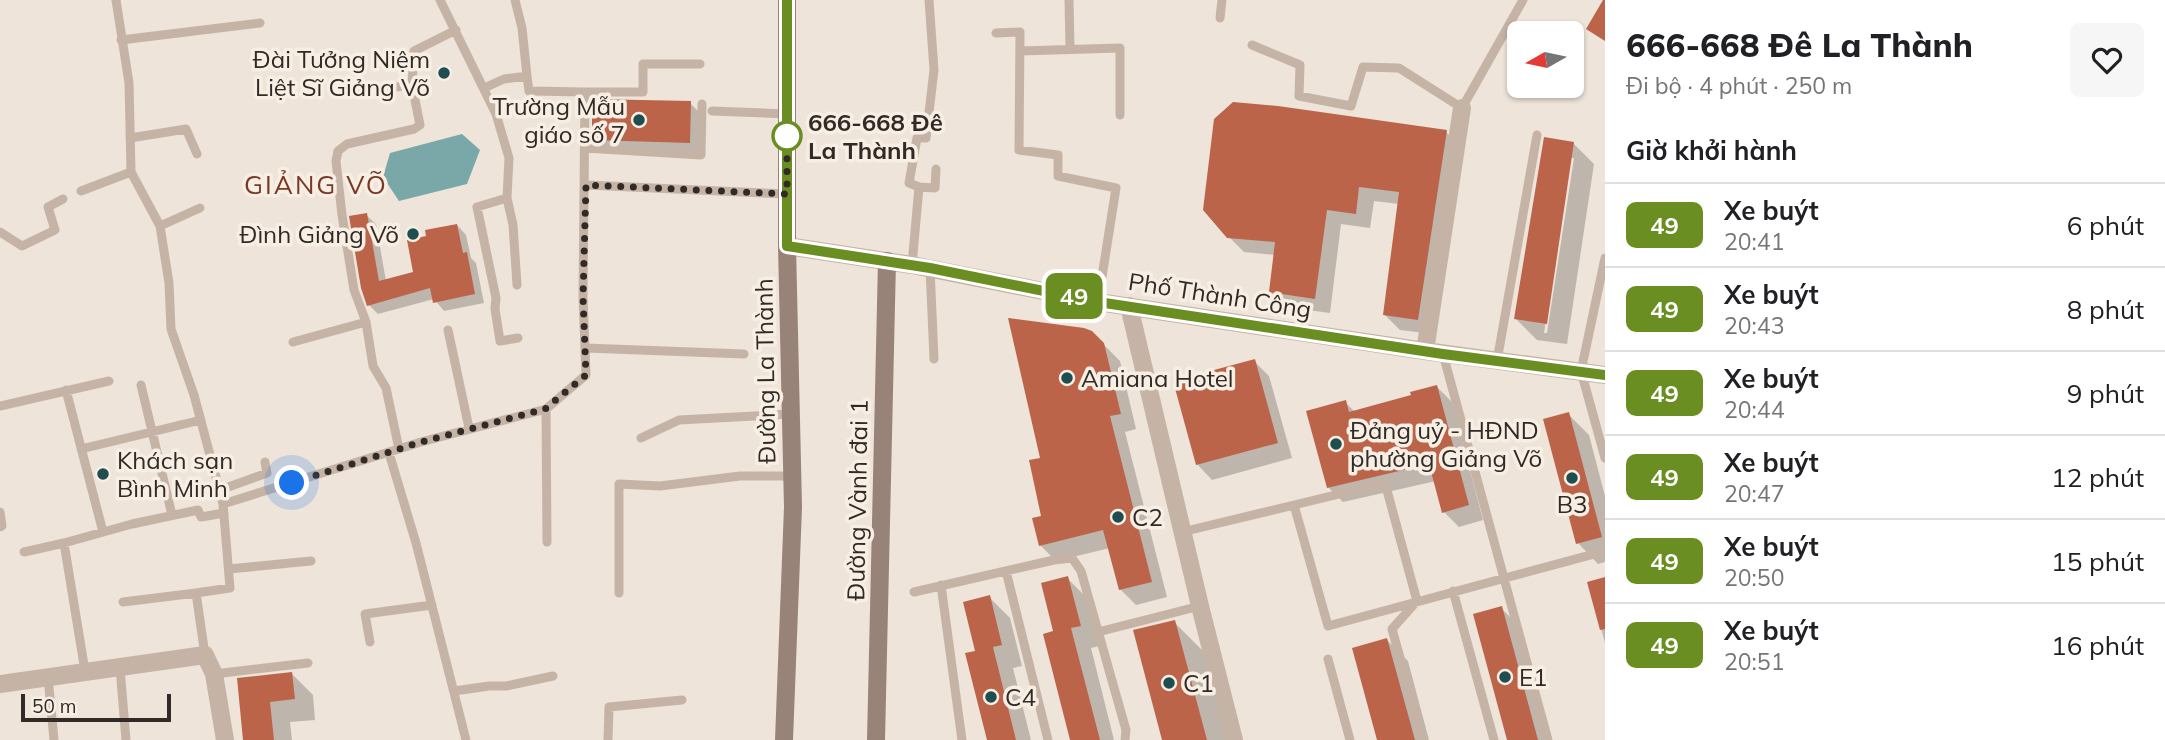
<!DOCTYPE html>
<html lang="vi">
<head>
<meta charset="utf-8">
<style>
	:root { --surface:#fff; --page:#f6f6f6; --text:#202124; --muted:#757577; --line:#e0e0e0 }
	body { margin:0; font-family:Mulish,sans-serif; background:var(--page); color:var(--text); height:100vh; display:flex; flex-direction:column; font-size:26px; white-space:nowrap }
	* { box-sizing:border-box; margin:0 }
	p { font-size:23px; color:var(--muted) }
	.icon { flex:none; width:38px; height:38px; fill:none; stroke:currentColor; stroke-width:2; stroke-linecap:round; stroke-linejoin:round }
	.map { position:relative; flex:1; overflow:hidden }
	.side { display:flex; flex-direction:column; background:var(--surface); width:560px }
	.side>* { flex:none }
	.badge { padding:0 14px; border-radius:10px; font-size:24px; line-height:46px }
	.needle { width:46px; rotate:261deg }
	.tools { position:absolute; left:1507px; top:21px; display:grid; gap:14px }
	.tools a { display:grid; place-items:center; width:77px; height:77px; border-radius:10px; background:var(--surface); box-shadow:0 2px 5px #0004; font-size:35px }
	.scale { position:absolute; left:21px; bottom:18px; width:150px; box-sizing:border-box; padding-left:7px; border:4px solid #322a26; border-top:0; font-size:19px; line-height:24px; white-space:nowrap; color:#322a26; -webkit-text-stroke:5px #f7eee4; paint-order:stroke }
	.you { position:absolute; width:35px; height:35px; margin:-18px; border:5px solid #fff; border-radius:50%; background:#1a73e8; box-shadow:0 0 0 10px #1a73e833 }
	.map>.badge { position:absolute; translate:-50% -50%; box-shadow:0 0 0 4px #fff }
	h2 { padding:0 21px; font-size:26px; line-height:63px }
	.round { display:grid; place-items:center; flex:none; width:74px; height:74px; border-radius:10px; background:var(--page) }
	.head { display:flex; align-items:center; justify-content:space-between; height:119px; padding:0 21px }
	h1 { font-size:33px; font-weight:800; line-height:52px }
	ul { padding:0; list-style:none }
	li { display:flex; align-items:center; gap:21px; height:84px; padding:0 21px; border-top:2px solid var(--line) }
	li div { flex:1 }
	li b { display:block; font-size:26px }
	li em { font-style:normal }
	li .badge { min-width:77px; font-weight:700; text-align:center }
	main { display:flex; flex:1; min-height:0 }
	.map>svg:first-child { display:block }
	.water { fill:#7aa8a9 }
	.shadow { fill:#0003; fill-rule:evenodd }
	.building { fill:#bb644a }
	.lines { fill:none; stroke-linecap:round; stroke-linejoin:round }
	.lane { stroke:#c5b4a6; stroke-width:9 }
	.street { stroke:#c5b4a6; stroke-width:18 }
	.secondary { stroke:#988378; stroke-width:18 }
	.line-casing { stroke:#fff; stroke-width:16 }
	.line { stroke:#6b8e23; stroke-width:10 }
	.walk { stroke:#322a26; stroke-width:7; stroke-dasharray:0 12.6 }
	.poi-dot { fill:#204d50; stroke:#f7eee4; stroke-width:2.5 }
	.stop-dot { fill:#fff; stroke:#6b8e23; stroke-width:3.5 }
	.labels { text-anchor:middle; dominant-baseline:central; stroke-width:7; stroke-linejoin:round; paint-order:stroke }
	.poi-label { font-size:24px; fill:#322a26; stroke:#f7eee4; text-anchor:start }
	.stop-label { font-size:24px; font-weight:bold; fill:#322a26; stroke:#f7eee4; text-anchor:start }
	.street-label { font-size:24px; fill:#322a26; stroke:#f7eee4 }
	.neighbourhood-label { font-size:26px; letter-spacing:2px; fill:#7a3926; stroke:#f7eee4 }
</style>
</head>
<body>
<main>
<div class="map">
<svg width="1605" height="740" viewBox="0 0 1605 740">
	<rect width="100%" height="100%" fill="#eee4d9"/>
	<!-- water -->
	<path class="water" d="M462,134L480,150L467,184L399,201L383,177L390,153Z"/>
	<!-- shadow -->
	<path class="shadow" d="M690,103L701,114V154L605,151L593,139Z
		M1446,132L1461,147L1433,334L1400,330L1385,315L1399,204L1374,201L1370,228L1341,224L1330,313L1285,307L1270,292L1275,255L1244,252L1228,236Z
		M1573,143L1594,164L1567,344L1537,340L1516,319ZM1570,158H1574L1547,333H1544Z
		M366,215L376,224L386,281L415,274L428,237L457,225L466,235L471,258L476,263L484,303L444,311L434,299L378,314L369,305Z
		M1091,332L1120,361L1136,429L1125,432L1167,597L1136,605L1120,589L1110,548L1056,561L1040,545L1043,517L1042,459Z
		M1254,361L1269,376L1292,458L1212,480L1197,464Z
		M1437,387L1452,402L1483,520L1459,527L1444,512L1436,481L1343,502L1328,487L1345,402L1355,412L1413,396Z
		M1568,414L1589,435L1605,496V562L1598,564L1578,543Z
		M1067,578L1088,599L1100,646L1091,648L1114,740H1072L1056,633Z
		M1605,579V643L1589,584Z
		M989,597L1010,618L1022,666L1013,668L1031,740H989Z
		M1501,608L1522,629L1552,740H1509Z
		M1174,622L1206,654L1229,740H1164Z
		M1387,640L1408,661L1429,740H1379Z
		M292,674L313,695L315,720L290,722L292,740H245L239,680Z"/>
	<!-- building -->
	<path class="building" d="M1603,0H1605V41L1586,29Z
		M592,99L691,101L690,143L592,140Z
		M1233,102L1278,106L1447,130L1418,320L1383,315L1399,192L1359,187L1356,214L1327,210L1315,299L1269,292L1275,242L1227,238L1203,210L1214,119Z
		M1544,137L1574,142L1547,324L1514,319Z
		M367,213L379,281L413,272L407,240L426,236L425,230L457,224L463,253L467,252L475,294L433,303L430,288L367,306L361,288L349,216Z
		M1008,318L1084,328L1092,331L1104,343L1121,414L1110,416L1152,582L1119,590L1103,530L1039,546L1032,518L1041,516L1029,460L1040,458Z
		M1255,359L1278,443L1196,465L1173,381Z
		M1437,385L1469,505L1442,513L1429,464L1327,488L1306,411L1346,400L1349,412L1411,395L1410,392Z
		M1569,412L1602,537L1576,544L1543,419Z
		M1068,576L1081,626L1071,628L1100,740H1070L1043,634L1053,631L1041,583Z
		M1605,577V629L1600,630L1587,582Z
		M990,595L1002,645L993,647L1016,740H987L965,653L975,651L963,602Z
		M1502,606L1538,740H1507L1473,614Z
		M1175,620L1207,740H1162L1133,630Z
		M1387,638L1415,740H1377L1352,648Z
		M292,672L295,699L270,702L274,740H243L237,678Z"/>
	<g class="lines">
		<!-- lane -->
		<path class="lane" d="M116,0L129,83L131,172L160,226L169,283L171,329L194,395L223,504L230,588L196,593L205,655
			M440,0L496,114L509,158L507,198L477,207L496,298L495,309L500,341L518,338
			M515,0L522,28L527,76
			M1069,0L1070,48
			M1220,18L1222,0
			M996,33L1020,32L1019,150L1058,155V176L1116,188L1098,302
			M121,40L260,23
			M1252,45L1300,65L1299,96L1351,106L1363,67L1399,68L1462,108L1523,0
			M1020,51L1120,48V115
			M355,92L412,85
			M585,92H643V64H700
			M712,111L787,114
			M130,138L186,129L197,154
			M585,148L701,155L702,104
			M586,185L787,194
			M919,187L935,188L936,169
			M81,191L131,172
			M507,198L513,225L517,285
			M160,226L200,208
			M0,232L22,246L55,230L48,207L63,199
			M1605,258L1581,371L1605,458
			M912,265L919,187L909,183L917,138H926L934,70L929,0
			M930,268L934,359
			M448,330L469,428
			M293,342L366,322
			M586,348L744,354
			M1443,354L1548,740
			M1497,361L1537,135
			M141,385L172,515
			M66,390L103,532
			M0,406L109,381
			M546,409L547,542
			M641,438L679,420L790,414
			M81,449L201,420
			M399,449L386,388L373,366L366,322L354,290L342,215L336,161L338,151L347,144L414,129L420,125L412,85L414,51L456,30
			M389,453L416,543L466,740
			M220,490L267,473L265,462
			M223,504L421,442L546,409L586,375L583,297L585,92L529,91L527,76L504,79L484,88
			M1294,505L1385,483L1417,601L1392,629L1423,740
			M0,512L2,526L0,527
			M1182,532L1294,505L1328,626L1605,551
			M64,543L85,671
			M24,552L64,543L132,524L198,510L201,517L224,513
			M229,569L311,561
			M1006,571L1048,740
			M941,585L962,740
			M1453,591L1494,740
			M914,592L1054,560L1072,558L1081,571L1126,730L1125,740
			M619,593V484L660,486L740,476H792
			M123,602L196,593
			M1098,632L1200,606
			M370,642L365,614L432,605
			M1328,659L1350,740
			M120,668L126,740
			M214,674L308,663
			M48,677L54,740
			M454,691L489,686H506L553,676
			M608,740L609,707L682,700"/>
		<!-- street -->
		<path class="street" d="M787,246L912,265L1098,302L1425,351L1605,375
			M1129,306L1200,606L1234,740
			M1425,351L1462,108
			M0,684L205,655L214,674L225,740"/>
		<!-- secondary -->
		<path class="secondary" d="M784,740L793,507L787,246V0
			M876,740L887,261"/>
	</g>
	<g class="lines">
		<defs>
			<path id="line" d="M787,0V246L930,268L1098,302L1443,354L1605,375"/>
		</defs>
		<!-- line casing -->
		<use href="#line" class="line-casing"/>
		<!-- line -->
		<use href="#line" class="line"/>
		<!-- walk -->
		<path class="walk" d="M292,483L421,442L545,409L586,375L583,297L586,185L787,194V136"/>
	</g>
	<!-- markers -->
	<g class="poi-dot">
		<circle cx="444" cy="73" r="7"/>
		<circle cx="639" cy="120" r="7"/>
		<circle cx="413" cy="234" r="7"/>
		<circle cx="1067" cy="378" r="7"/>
		<circle cx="1336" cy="444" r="7"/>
		<circle cx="103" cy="474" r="7"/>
		<circle cx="1572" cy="478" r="7"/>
		<circle cx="1118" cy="517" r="7"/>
		<circle cx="1505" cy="677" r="7"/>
		<circle cx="1169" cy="683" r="7"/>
		<circle cx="991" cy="697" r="7"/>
	</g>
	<circle class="stop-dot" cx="787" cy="136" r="14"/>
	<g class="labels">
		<!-- poi labels -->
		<g class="poi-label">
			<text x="430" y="59" text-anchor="end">Đài Tưởng Niệm<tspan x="430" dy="28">Liệt Sĩ Giảng Võ</tspan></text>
			<text x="625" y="106" text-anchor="end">Trường Mẫu<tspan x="625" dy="28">giáo số 7</tspan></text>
			<text x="399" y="234" text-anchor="end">Đình Giảng Võ</text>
			<text x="1081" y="378">Amiana Hotel</text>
			<text x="1350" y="430">Đảng uỷ - HĐND<tspan x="1350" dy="28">phường Giảng Võ</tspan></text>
			<text x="117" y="460">Khách sạn<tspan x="117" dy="28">Bình Minh</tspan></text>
			<text x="1572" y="504" text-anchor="middle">B3</text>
			<text x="1132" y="517">C2</text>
			<text x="1519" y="677">E1</text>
			<text x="1183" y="683">C1</text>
			<text x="1005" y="697">C4</text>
		</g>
		<!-- stop labels -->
		<g class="stop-label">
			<text x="808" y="122">666-668 Đê<tspan x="808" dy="28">La Thành</tspan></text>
		</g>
		<!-- street labels -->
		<g class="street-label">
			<text transform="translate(1220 295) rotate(9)">Phố Thành Công</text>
			<text transform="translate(765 371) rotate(-91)">Đường La Thành</text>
			<text transform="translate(857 500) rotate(-89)">Đường Vành đai 1</text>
		</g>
		<!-- neighbourhood labels -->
		<g class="neighbourhood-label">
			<text x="316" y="184">GIẢNG VÕ</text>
		</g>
	</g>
</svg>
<div class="tools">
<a><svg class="needle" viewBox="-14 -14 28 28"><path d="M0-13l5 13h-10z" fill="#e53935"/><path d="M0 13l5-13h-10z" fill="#757577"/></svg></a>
</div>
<div class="scale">50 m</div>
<div class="you" style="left:292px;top:483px"></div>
<b class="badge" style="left:1074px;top:296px;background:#6b8e23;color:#fff">49</b>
</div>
<section class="side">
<div class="head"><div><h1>666-668 Đê La Thành</h1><p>Đi bộ · 4 phút · 250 m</p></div><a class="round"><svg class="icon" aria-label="heart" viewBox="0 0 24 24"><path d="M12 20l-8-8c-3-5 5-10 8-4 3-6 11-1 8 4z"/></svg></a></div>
<h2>Giờ khởi hành</h2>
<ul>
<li><span class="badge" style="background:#6b8e23;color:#fff">49</span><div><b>Xe buýt</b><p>20:41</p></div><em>6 phút</em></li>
<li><span class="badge" style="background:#6b8e23;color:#fff">49</span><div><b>Xe buýt</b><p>20:43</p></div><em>8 phút</em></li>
<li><span class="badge" style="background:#6b8e23;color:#fff">49</span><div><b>Xe buýt</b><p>20:44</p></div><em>9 phút</em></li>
<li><span class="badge" style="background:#6b8e23;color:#fff">49</span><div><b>Xe buýt</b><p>20:47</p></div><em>12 phút</em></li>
<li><span class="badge" style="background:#6b8e23;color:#fff">49</span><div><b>Xe buýt</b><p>20:50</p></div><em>15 phút</em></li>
<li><span class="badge" style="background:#6b8e23;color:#fff">49</span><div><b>Xe buýt</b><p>20:51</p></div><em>16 phút</em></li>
</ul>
</section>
</main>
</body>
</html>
